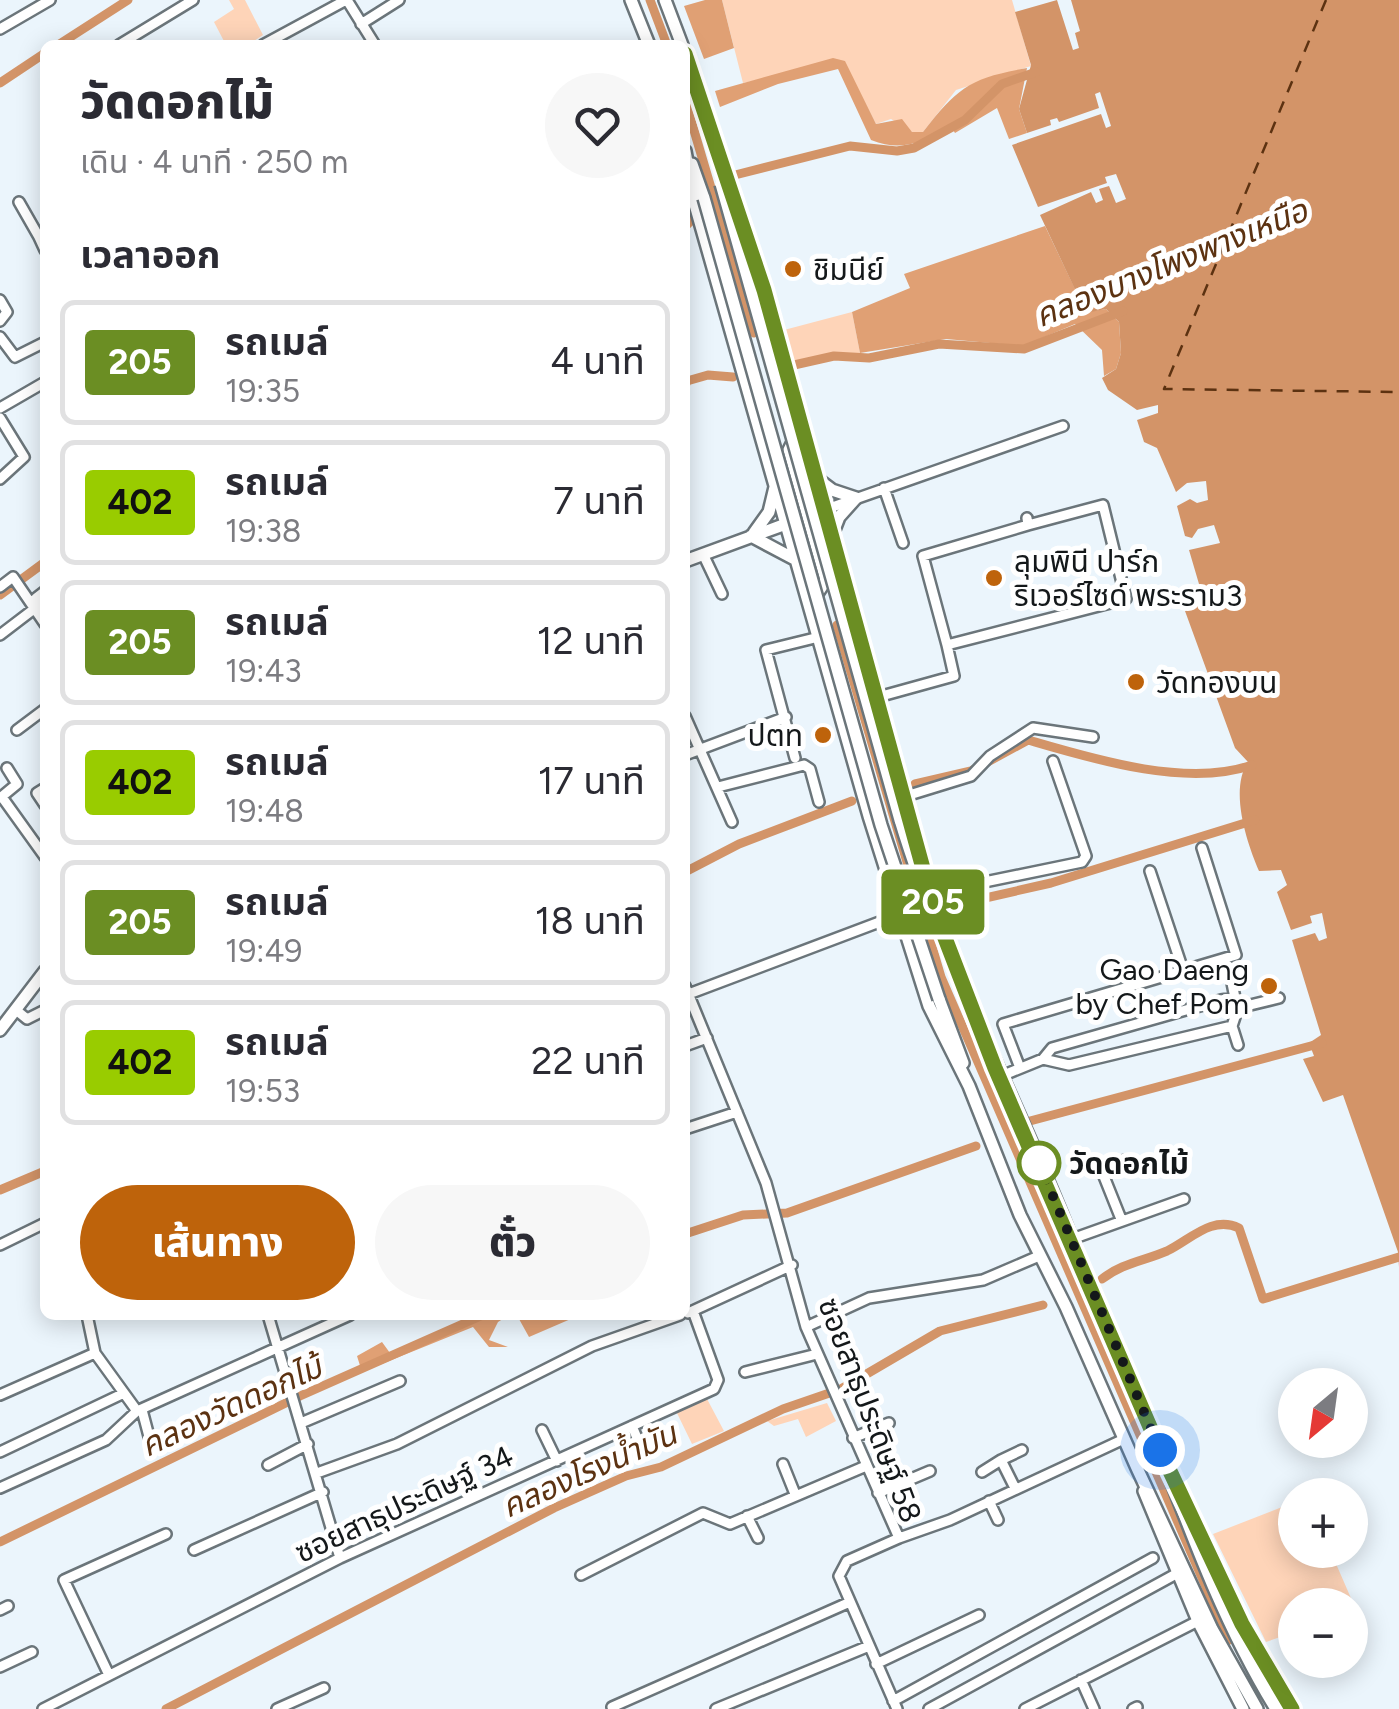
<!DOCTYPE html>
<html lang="th">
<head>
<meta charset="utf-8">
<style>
	:root { --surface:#fff; --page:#f7f7f7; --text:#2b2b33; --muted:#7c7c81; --line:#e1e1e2; --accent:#be630b }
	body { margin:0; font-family:Figtree,"Noto Sans Thai",sans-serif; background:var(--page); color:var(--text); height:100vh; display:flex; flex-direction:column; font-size:38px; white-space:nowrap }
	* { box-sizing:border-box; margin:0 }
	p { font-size:32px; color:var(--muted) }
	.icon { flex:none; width:55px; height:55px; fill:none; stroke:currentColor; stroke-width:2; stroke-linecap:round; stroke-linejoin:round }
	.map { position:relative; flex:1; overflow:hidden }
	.drawer { position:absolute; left:40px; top:40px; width:650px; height:1280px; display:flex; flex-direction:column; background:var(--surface); border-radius:15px; box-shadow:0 5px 25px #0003 }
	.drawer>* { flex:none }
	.badge { padding:0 20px; border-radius:8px; font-size:35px; line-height:65px }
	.needle { width:65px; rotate:209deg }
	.buttons { position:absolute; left:1278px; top:1368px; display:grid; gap:20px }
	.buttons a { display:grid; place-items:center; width:90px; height:90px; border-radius:50%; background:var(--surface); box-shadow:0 5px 25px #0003; font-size:50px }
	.you { position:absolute; width:50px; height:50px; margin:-25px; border:8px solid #fff; border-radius:50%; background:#1a73e8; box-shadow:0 0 0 15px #1a73e833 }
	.map>.badge { position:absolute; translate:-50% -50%; box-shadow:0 0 0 5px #fff }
	h2 { padding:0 40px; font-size:38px; line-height:90px }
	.round { display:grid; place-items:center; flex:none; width:105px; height:105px; border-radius:52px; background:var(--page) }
	.overview { display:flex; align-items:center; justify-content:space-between; height:170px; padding:0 40px }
	h1 { font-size:48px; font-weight:800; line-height:75px }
	.primary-button { display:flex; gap:20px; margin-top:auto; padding:20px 40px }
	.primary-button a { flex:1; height:115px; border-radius:60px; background:var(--accent); color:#fff; font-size:40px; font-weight:800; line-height:115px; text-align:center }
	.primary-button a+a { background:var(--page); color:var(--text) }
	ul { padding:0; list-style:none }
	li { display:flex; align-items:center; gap:30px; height:125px; margin:0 20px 15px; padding:0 20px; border:5px solid var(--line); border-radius:15px }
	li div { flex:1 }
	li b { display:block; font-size:38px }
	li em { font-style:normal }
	li .badge { min-width:110px; font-weight:700; text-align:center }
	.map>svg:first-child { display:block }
	.green { fill:#fed4b8 }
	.forest { fill:#e0a074 }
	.water { fill:#d39468 }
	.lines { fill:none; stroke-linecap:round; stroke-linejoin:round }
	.canal { stroke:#d39468; stroke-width:9 }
	.ferry { stroke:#5c3211; stroke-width:2.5; stroke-dasharray:12 10; stroke-linecap:butt }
	.minor-casing { stroke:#6b757a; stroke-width:14 }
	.major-casing { stroke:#6b757a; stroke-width:16 }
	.minor { stroke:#fff; stroke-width:9 }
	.major { stroke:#fff; stroke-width:11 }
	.major-bridge-casing { stroke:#6b757a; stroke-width:16; stroke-linecap:butt }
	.major-bridge { stroke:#fff; stroke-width:11 }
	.line-casing { stroke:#fff; stroke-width:22 }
	.line { stroke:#6b8e23; stroke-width:15 }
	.walk { stroke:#14181a; stroke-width:10; stroke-dasharray:0 18 }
	.poi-dot { fill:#be630b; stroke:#fff; stroke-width:4 }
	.stop-dot { fill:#fff; stroke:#6b8e23; stroke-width:5 }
	.labels { text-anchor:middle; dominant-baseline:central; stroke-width:10; stroke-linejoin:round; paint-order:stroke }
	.poi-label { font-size:30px; fill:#14181a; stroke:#fff; text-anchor:start }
	.stop-label { font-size:30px; font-weight:bold; fill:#14181a; stroke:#fff; text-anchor:start }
	.street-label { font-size:30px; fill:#14181a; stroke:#fff }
	.water-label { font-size:32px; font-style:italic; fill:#5c3211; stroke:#fff }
</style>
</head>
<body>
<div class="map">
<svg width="1399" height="1709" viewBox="0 0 1399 1709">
	<rect width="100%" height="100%" fill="#ebf5fc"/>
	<!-- green -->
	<path class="green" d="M229,0H245L263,35L248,45H226L214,22L234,9Z
		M722,0H1012L1031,66L956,90L923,132H912L891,119L876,124L844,61L743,83Z
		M852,312L860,353L793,363L784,330Z
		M706,1397L724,1431L692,1444L676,1411Z
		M827,1403L836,1421L806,1437L798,1419L774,1426L767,1421Z
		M1295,1502V1550H1330L1357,1612L1350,1614V1605H1295V1632L1266,1642L1213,1534Z"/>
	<!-- forest -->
	<path class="forest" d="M705,0H722L734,48L704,59L684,6Z
		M833,58L845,61L876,124L902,119L912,132H923C958,87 970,78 1027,68L1019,109L1027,133L1009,139L997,108L955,133L950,125C923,143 902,152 871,140L838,69L778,84L720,107L715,91Z
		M1045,226L1086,312L1106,309L1119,322L1121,353L1116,369L1104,376L1102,350L1075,324L1023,346L946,339L860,353L852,312L910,288L904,274Z
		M482,1315H580L529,1337L519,1319L509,1315L498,1322L489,1340L508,1347H489L473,1327L362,1372L357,1356L382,1342L390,1353Z"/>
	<!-- water -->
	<path class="water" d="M1057,0L1073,50L1079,48L1075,33L1080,31L1071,0H1399V1267L1398,1252L1343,1095L1323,1102L1303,1059L1314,1056L1309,1043L1321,1035L1292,940L1315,933L1319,941L1327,938L1322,913L1310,916L1312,923L1291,930L1277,892L1287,885L1281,870L1259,871C1247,843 1229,790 1248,762L1235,748L1185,611L1204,601L1189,550L1220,543L1214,525L1198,529L1192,538L1185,536L1177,506L1190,499L1197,503L1208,500L1206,481L1187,483L1176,492L1157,448L1144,442L1137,420L1158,413V405L1137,410L1108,390L1102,378L1116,369L1121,353L1119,322L1106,309L1086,313L1040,215L1091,192L1096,203L1103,200L1099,189L1109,186L1116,203L1126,199L1116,174L1105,177L1107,183L1038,207L1012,145L1101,114L1106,128L1111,126L1100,92L1095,94L1099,108L1059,122L1057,118L1050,120L1051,125L1027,133L1019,109L1031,65L1015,12Z"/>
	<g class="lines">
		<!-- canal -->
		<path class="canal" d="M650,0L667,45
			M58,45L128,0
			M0,83L45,53
			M685,100L754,333
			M685,227L735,175L850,146L897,151L914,148L965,120L1002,84L1036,72
			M794,365L834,356L869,358L939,344L1024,349L1123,311
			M685,386L687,381L708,375L733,377
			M0,595L45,562
			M837,625L941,977L1229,1640
			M915,784L971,771L1028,740C1093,759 1187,788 1252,765
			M685,872L739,844L852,801
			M950,906L1051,883L1255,820
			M1030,1121L1322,1043
			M0,1190L45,1171
			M685,1234L743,1215L787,1213L976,1146
			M1102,1279C1122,1263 1144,1261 1167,1251C1190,1240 1212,1215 1239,1228L1263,1299L1399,1257
			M0,1542L300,1396L483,1315
			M166,1709L554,1508L626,1476L661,1467L783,1409L841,1389L940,1331L1043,1305"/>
		<!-- ferry -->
		<path class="ferry" d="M1326,0L1164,389L1399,392"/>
		<defs>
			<path id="minor" d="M347,0L375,45
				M361,24L399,0
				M0,29L50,0
				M119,45L193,0
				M263,45L346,0
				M19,202L39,237
				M45,233L39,237L45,250
				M0,300L7,312L0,321
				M0,337L15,357L45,342
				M0,408L45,382
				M0,418L24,457L0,479
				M884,488L903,543
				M821,511L1063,426
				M703,554L722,594
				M0,587L13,577L45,624
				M45,591L36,598L45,612
				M0,635L34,609
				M947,645L923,556L1028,525
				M878,697L954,676L947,645L1126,599L1103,505L1028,525L1027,518
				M685,716L732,822
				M17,730L45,709
				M685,755L786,717
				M795,758L766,650L819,637
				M718,787L804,765L810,769L819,802
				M45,788L37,793L45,805
				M906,796L971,776L990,756L1033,728L1093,737
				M2,797L45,857
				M0,798L17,784L7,768
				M1150,871L1184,973
				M931,893L1082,862L1086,856L1053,761
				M1230,973L1235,998
				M685,986L766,1183L806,1327L899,1538L847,1561L839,1576L897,1709
				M686,995L898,915
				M1238,1008L1279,998
				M16,1010L27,1019L45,1010
				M1232,1026L1238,1045
				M685,1046L707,1038
				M1020,1068L1003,1024L1236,955L1202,848
				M999,1077L1043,1059L1069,1065L1232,1026L1238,1008L1235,998L1221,1000L1052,1048L1043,1059
				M685,1129L737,1112
				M1121,1219L1101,1169L1125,1160
				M1072,1239L1184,1199
				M0,1245L45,1223
				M688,1313L792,1265
				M87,1315L95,1353L137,1411L350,1315
				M268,1315L340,1558
				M806,1327L869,1298L983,1280L1039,1256
				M745,1372L817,1354
				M0,1395L95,1353
				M142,1410L151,1444
				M301,1423L400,1381
				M632,1426L643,1452
				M542,1430L557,1461
				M853,1438L889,1423
				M0,1452L122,1394
				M1001,1460L1022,1450
				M783,1464L795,1494
				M268,1465L308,1444
				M982,1472L1001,1460L1015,1488
				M317,1473L397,1444L592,1346L680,1315
				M0,1488L106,1440L137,1411
				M878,1493L930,1471
				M989,1501L998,1520
				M747,1516L758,1538
				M899,1538L950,1520L1124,1439
				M194,1550L323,1492
				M581,1575L703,1513L730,1524L866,1466
				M0,1610L8,1606
				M876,1664L979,1615
				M0,1667L32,1652
				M109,1675L64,1580L166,1534
				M1081,1680L1094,1709
				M893,1701L1153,1558
				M612,1707L850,1602
				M43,1709L340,1558L714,1389L718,1380L693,1311
				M277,1709L324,1688
				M716,1709L869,1646
				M929,1709L1176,1574
				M1025,1709L1198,1621
				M1133,1709L1137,1707"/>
			<path id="major" d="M631,0L649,45
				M665,0L682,45
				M685,54L764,290L821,511L857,621L930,889
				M685,151L694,201L869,816L929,1006L969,1086L1020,1215L1066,1307L1137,1468L1212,1629L1257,1709
				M692,164L704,198
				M796,436L789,450L826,580L813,600
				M812,475L832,490L856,498L839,517L830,540
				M754,533L769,512L775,487
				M751,536L800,562
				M685,561L794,521
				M900,820C943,963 1016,1096 1070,1235C1098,1306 1131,1375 1158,1446C1192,1536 1225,1626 1276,1709
				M939,999L963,1063
				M0,1030L45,971
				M1169,1466L1231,1602L1292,1709
				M1144,1491L1198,1621L1243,1709"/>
		</defs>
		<!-- minor casing -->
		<use href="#minor" class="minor-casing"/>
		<!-- major casing -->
		<use href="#major" class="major-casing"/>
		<!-- minor -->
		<use href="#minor" class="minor"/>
		<!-- major -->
		<use href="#major" class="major"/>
		<defs>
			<path id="major-bridge" d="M721,184L900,820
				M704,198L881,825L939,999"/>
		</defs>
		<!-- major-bridge casing -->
		<use href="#major-bridge" class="major-bridge-casing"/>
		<!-- major-bridge -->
		<use href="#major-bridge" class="major-bridge"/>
	</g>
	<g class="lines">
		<defs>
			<path id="line" d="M685,54L764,290L935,912L995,1068L1160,1450L1242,1624L1292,1709"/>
		</defs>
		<!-- line casing -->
		<use href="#line" class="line-casing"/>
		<!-- line -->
		<use href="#line" class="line"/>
		<!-- walk -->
		<path class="walk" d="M1039,1163L1160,1450"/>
	</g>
	<!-- markers -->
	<g class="poi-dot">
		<circle cx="793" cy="269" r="10"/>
		<circle cx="994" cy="578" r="10"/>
		<circle cx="1136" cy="682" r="10"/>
		<circle cx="823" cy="735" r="10"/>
		<circle cx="1269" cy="986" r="10"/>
	</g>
	<circle class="stop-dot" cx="1039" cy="1163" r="20"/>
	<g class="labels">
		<!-- poi labels -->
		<g class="poi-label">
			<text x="813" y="269">ชิมนีย์</text>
			<text x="1014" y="561">ลุมพินี ปาร์ก<tspan x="1014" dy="34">ริเวอร์ไซด์ พระราม3</tspan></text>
			<text x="1156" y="682">วัดทองบน</text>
			<text x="803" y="735" text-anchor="end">ปตท</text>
			<text x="1249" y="969" text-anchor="end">Gao Daeng<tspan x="1249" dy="34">by Chef Pom</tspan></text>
		</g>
		<!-- stop labels -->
		<g class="stop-label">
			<text x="1069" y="1163">วัดดอกไม้</text>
		</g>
		<!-- street labels -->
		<g class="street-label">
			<text transform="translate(870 1410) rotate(69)">ซอยสาธุประดิษฐ์ 58</text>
			<text transform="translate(404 1504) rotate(-25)">ซอยสาธุประดิษฐ์ 34</text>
		</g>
		<!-- water labels -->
		<g class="water-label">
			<text transform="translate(1171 263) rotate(-22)">คลองบางโพงพางเหนือ</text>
			<text transform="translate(231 1406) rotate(-25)">คลองวัดดอกไม้</text>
			<text transform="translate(589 1470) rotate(-24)">คลองโรงน้ำมัน</text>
		</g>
	</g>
</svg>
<div class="buttons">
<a><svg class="needle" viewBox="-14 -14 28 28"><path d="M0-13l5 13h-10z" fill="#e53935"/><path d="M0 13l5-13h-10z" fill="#7c7c81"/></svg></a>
<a>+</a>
<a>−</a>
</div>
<div class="you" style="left:1160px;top:1450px"></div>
<b class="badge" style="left:933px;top:902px;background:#6b8e23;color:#fff">205</b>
<section class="drawer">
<div class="overview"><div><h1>วัดดอกไม้</h1><p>เดิน · 4 นาที · 250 m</p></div><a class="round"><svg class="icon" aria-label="heart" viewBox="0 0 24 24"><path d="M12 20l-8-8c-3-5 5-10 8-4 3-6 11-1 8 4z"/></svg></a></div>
<h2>เวลาออก</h2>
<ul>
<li><span class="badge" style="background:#6b8e23;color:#fff">205</span><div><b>รถเมล์</b><p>19:35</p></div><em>4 นาที</em></li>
<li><span class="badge" style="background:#9c0;color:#111">402</span><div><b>รถเมล์</b><p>19:38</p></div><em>7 นาที</em></li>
<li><span class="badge" style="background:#6b8e23;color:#fff">205</span><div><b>รถเมล์</b><p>19:43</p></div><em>12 นาที</em></li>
<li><span class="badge" style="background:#9c0;color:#111">402</span><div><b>รถเมล์</b><p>19:48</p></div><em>17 นาที</em></li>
<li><span class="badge" style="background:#6b8e23;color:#fff">205</span><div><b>รถเมล์</b><p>19:49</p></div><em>18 นาที</em></li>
<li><span class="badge" style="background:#9c0;color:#111">402</span><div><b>รถเมล์</b><p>19:53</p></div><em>22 นาที</em></li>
</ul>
<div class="primary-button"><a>เส้นทาง</a><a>ตั๋ว</a></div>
</section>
</div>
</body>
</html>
